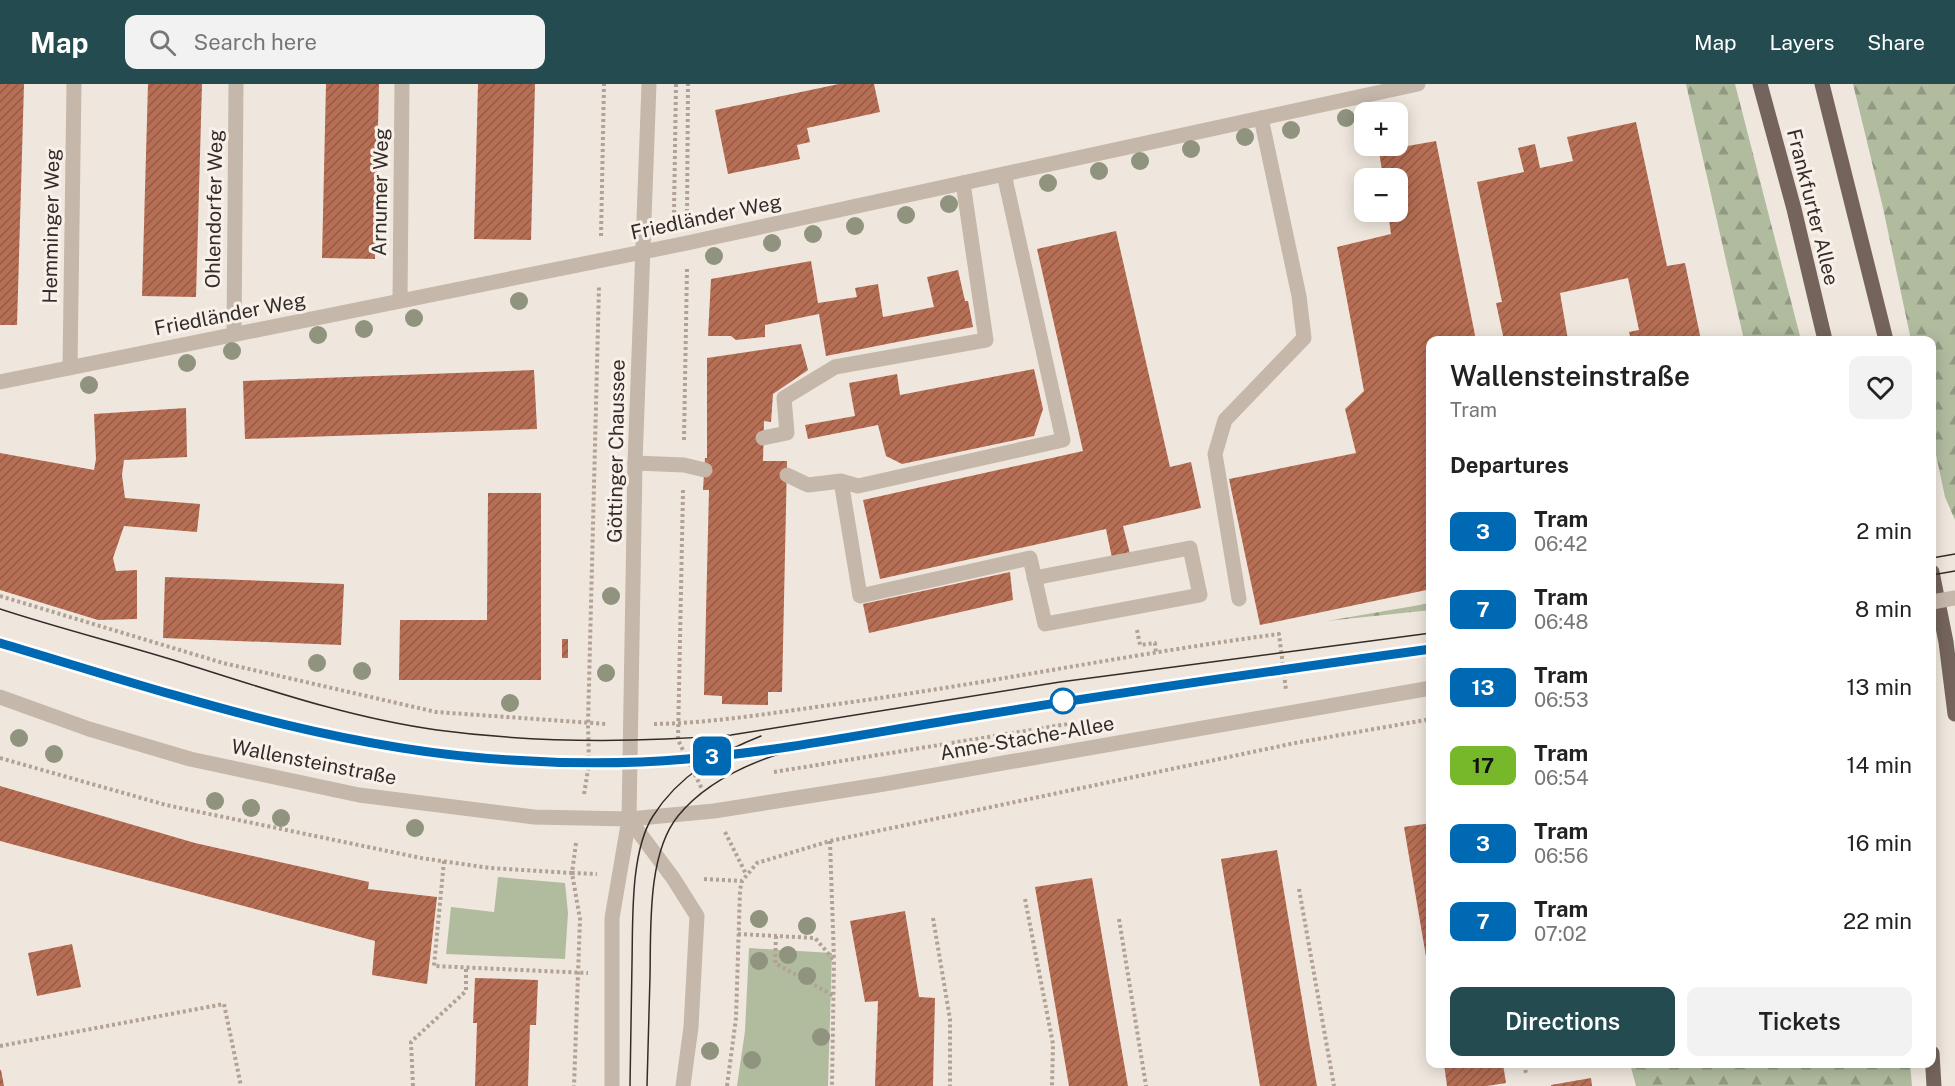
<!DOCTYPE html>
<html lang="en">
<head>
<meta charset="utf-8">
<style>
	:root { --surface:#fff; --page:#f2f2f2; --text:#222; --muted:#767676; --accent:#244c50 }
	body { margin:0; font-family:"Public Sans",sans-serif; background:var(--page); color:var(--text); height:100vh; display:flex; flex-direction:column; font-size:22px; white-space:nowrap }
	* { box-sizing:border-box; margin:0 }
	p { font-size:20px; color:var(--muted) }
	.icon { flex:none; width:33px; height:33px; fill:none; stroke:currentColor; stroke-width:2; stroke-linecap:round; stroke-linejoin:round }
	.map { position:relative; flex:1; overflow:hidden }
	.drawer { position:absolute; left:1426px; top:252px; width:510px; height:732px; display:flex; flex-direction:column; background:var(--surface); border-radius:12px; box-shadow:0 3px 15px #0003 }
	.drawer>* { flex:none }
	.badge { padding:0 12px; border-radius:9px; font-size:21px; line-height:39px }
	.controls { position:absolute; left:1354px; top:18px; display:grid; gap:12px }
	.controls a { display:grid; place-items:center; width:54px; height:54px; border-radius:12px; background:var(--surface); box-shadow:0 3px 15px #0003; font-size:30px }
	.map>.badge { position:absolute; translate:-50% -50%; box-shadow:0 0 0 3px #fff }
	h2 { padding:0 24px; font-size:22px; line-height:54px }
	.round { display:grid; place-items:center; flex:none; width:63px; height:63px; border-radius:12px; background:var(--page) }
	.summary { display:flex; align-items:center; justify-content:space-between; height:102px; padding:0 24px }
	h1 { font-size:28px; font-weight:600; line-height:45px }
	.button { display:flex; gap:12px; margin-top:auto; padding:12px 24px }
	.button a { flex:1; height:69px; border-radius:12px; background:var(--accent); color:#fff; font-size:24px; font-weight:600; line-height:69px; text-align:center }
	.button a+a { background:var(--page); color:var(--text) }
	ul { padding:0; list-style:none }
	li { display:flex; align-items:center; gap:18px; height:78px; padding:0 24px }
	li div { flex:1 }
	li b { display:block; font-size:22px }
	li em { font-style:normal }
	li .badge { min-width:66px; font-weight:700; text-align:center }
	header { display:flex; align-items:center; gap:36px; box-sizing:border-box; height:84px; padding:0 30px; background:var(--accent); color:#fff }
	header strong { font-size:28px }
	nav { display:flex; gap:33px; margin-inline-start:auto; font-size:21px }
	.search { width:420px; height:54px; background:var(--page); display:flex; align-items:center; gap:15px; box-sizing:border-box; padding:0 21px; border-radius:12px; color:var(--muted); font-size:22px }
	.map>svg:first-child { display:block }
	.green { fill:#b1bc9f }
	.forest { fill:url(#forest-firs) }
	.building { fill:url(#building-hatch) }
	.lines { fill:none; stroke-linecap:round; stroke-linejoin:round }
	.path { stroke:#b1a295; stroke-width:4; stroke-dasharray:3 3; stroke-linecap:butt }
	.service { stroke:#c5b7aa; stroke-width:15 }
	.minor { stroke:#c5b7aa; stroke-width:15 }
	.tertiary { stroke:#c5b7aa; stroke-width:15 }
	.primary { stroke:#74645c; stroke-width:15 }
	.tram { stroke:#342c29; stroke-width:1.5 }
	.tertiary-bridge { stroke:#c5b7aa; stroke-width:15 }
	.tree { fill:#90937e }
	.line-casing { stroke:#fff; stroke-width:14 }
	.line { stroke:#0069b4; stroke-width:9 }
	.stop-dot { fill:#fff; stroke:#0069b4; stroke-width:3 }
	.labels { text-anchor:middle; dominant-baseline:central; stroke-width:6; stroke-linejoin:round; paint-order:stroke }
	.street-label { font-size:20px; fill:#342c29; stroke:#f7f1e9 }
</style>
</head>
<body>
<header>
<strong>Map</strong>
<div class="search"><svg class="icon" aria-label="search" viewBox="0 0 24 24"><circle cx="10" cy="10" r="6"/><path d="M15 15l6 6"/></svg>Search here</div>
<nav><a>Map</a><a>Layers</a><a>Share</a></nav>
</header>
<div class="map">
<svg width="1955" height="1002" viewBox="0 0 1955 1002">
	<defs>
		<pattern id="forest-firs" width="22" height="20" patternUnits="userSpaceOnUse" patternTransform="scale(1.5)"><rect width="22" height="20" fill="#b1bc9f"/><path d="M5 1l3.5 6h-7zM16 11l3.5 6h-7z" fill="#919982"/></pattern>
		<pattern id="building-hatch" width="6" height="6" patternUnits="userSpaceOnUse" patternTransform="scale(1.5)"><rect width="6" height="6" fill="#b66e54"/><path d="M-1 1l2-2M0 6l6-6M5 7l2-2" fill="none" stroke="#955b46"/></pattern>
	</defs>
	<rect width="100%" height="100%" fill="#efe7dd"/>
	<!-- green -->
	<path class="green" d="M498,793L565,799L568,829L565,875L446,870L451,823L494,828Z
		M749,864L832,869L828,1002H737L745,947Z"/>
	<!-- forest -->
	<path class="forest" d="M1686,0H1735L1801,256H1744Z
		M1853,0H1955V436L1945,413L1932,352V256H1911L1883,124Z
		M1431,519V526L1327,537Z
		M1630,980H1910L1912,1002H1636Z"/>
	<!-- building -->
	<path class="building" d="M0,0H24L17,241H0Z
		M148,0H202L196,213L142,212Z
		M326,0H379L375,175L322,174Z
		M478,0H535L531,156L474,155Z
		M839,0H874L880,28L807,44L810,58L797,61L800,75L728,90L715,26Z
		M1636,38L1667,182L1685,179L1701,256H1631L1629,248L1639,246L1628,194L1560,209L1568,256H1504L1496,219L1502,218L1477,98L1524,88L1518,64L1535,60L1540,84L1573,77L1567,53Z
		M1436,57L1476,256H1431V505L1260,541L1229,395L1356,369L1345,325L1364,307L1337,163L1391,150L1388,128H1398V94H1383L1379,67Z
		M1116,147L1170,383L1191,378L1201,424L1123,442L1130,470L1112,474L1106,445L880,495L863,416L1083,367L1037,165Z
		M811,177L818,219L857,213L855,204L878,200L883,233L934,223L927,193L958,186L965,217H968L973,243L826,272L819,230L765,241V253L736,256L731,252H708L711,195Z
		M801,260L808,286L773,310L771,338L764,337L763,377H787L782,608H768V621L722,620V612L704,611L709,406H703L705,374H707V274Z
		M1034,285L1043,325L1034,352L902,380L886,372L878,341L808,355L805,341L855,332L849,299L897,290L900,311Z
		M534,286L537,345L245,355L243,297Z
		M186,324L187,373L124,376L122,391L125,414L200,420L197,448L124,442L113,474L116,487L137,486V535L98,536L0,506V369L94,386L96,375L94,330Z
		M488,409H541V596H399L400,536H487Z
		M1010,488L1013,516L869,549L863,520Z
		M165,493L344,500L341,561L163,554Z
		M562,555H568V574H562Z
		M0,702L195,759L369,798L368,805L437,813L427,900L372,891L375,857L0,757Z
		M1431,739V896H1430L1404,743Z
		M1277,766L1310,963L1317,1002H1260L1221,775Z
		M1092,794L1113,916L1128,1002H1069L1035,803Z
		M905,827L919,913L935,914L933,1002H875L878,917L865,918L850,837Z
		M72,860L81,903L37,912L28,869Z
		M475,894L538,896L536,941H530L528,1002H475L477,939H473Z
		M1444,980H1503L1506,999L1487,1002H1447Z
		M0,986H1L4,1002H0Z
		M1591,994L1592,1002H1551V1001Z"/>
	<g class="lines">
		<!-- path -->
		<path class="path" d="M676,0L674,127L678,136
			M687,134L688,0
			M601,152L604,0
			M684,356L687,184
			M683,406L678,656L702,705
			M0,512L223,579L436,628L607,640
			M1137,546L1140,561L1155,559L1156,570
			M654,640C713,639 772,629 830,621C980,601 1129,570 1279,550L1286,606
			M0,674L166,721L421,774L490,784L572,789L580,835L574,1002
			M774,688L1074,639
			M584,710L589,680L588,640L599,202
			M725,748L746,790
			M830,757L834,876
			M576,759L572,789L597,790
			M444,777L434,882L588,889
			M704,795L742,797
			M1299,805L1334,1002
			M1025,815L1053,960L1052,1002
			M933,834L950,935V1002
			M1119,835L1146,1002
			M738,850L815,854L834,876L832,1002
			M776,852L775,879L834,912
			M0,962L224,920L241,1002
			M1524,980L1526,989
			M413,1002L411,958L466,907V883
			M727,1002L736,934L740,806L742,797L757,779L830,757L1295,659L1431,635"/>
		<!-- service -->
		<path class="service" d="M763,354L787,349L784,314L835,283L986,256L963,99
			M635,379L684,381L705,386
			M787,391L808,401L841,397L860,512L1030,474L1045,540L1200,511L1190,464L1034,494
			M841,397L858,402L1063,356L1004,90
			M1239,515L1215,370L1225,336L1304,254L1299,212L1261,34"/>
		<!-- minor -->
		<path class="minor" d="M400,217L402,0
			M234,250L236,0
			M70,284L74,0
			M0,298L687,159L1418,0"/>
		<!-- tertiary -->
		<path class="tertiary" d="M0,613L89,645L190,675L359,711L534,733L629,735L714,727L884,700L1431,604
			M629,735L673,794L697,832L691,943L683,1002
			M612,1002V834L629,735L635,379L649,0"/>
		<!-- primary -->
		<path class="primary" d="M1760,0L1794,125L1825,256
			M1822,0L1886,256
			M1932,488L1946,558L1955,630
			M1932,969L1934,1002"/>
		<!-- tram -->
		<path class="tram" d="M1932,474L1955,470
			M1932,491L1955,487
			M0,525C61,545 122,560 183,579C266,605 350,634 437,646C534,659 633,659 731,651L1060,598L1431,549
			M0,559C169,609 333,666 511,676C570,680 628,680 687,675C793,666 899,644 1004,627C1146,604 1289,585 1431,565
			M630,1002C631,961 631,920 632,879C633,836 630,768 653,732C679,691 718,669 761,652
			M647,1002C648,965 649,929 650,892C651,845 647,770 678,732C704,700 744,681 782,669"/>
		<!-- tertiary-bridge -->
		<path class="tertiary-bridge" d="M1932,518L1955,514"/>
	</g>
	<!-- trees -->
	<g class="tree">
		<circle cx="1346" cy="34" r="9"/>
		<circle cx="1291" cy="46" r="9"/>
		<circle cx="1245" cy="53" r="9"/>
		<circle cx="1191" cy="65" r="9"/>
		<circle cx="1140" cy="77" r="9"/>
		<circle cx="1099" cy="87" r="9"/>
		<circle cx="1048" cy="99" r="9"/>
		<circle cx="949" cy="120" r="9"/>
		<circle cx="906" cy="131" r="9"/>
		<circle cx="855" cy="142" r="9"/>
		<circle cx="813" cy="150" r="9"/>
		<circle cx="772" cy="159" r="9"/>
		<circle cx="714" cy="172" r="9"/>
		<circle cx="519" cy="217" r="9"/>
		<circle cx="414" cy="234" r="9"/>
		<circle cx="364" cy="245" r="9"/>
		<circle cx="318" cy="251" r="9"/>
		<circle cx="232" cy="267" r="9"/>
		<circle cx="187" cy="279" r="9"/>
		<circle cx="89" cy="301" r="9"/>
		<circle cx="611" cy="512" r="9"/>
		<circle cx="317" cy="579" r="9"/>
		<circle cx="362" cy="587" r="9"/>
		<circle cx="606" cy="589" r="9"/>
		<circle cx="510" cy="619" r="9"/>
		<circle cx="19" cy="654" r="9"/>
		<circle cx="54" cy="670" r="9"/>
		<circle cx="215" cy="717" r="9"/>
		<circle cx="251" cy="724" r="9"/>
		<circle cx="281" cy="734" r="9"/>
		<circle cx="415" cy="744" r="9"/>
		<circle cx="759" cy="835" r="9"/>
		<circle cx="807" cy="842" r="9"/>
		<circle cx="788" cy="871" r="9"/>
		<circle cx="759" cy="877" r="9"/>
		<circle cx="807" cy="892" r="9"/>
		<circle cx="821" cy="953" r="9"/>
		<circle cx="710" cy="967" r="9"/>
		<circle cx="752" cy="976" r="9"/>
	</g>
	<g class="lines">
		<defs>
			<path id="line" d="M0,559C168,609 335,666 511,676C570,680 628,680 687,675C783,667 880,647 976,632C1127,607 1279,586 1431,565"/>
		</defs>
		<!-- line casing -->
		<use href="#line" class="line-casing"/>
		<!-- line -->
		<use href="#line" class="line"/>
	</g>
	<!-- markers -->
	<circle class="stop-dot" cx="1063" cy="617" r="12"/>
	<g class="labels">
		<!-- street labels -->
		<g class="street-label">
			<text transform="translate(380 108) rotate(-89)">Arnumer Weg</text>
			<text transform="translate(1813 123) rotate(76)">Frankfurter Allee</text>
			<text transform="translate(214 125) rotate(-89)">Ohlendorfer Weg</text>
			<text transform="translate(706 133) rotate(-12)">Friedländer Weg</text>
			<text transform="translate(51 142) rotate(-89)">Hemminger Weg</text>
			<text transform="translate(230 230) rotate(-11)">Friedländer Weg</text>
			<text transform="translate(616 367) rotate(-89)">Göttinger Chaussee</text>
			<text transform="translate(1027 654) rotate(-10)">Anne-Stache-Allee</text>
			<text transform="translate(314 678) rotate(11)">Wallensteinstraße</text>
		</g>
	</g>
</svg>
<div class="controls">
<a>+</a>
<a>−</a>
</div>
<b class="badge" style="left:712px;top:672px;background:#0069b4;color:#fff">3</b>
<section class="drawer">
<div class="summary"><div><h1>Wallensteinstraße</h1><p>Tram</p></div><a class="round"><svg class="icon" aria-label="heart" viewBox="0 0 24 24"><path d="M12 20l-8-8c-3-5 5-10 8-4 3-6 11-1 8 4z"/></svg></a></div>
<h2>Departures</h2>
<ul>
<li><span class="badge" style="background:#0069b4;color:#fff">3</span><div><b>Tram</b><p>06:42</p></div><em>2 min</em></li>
<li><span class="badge" style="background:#0069b4;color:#fff">7</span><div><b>Tram</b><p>06:48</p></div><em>8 min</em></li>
<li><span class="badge" style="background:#0069b4;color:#fff">13</span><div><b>Tram</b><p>06:53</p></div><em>13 min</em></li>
<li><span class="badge" style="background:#76b82a;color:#111">17</span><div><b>Tram</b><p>06:54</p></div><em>14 min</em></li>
<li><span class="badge" style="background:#0069b4;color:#fff">3</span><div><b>Tram</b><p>06:56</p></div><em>16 min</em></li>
<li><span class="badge" style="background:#0069b4;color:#fff">7</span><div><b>Tram</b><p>07:02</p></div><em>22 min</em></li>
</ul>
<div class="button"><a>Directions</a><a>Tickets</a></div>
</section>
</div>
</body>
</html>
